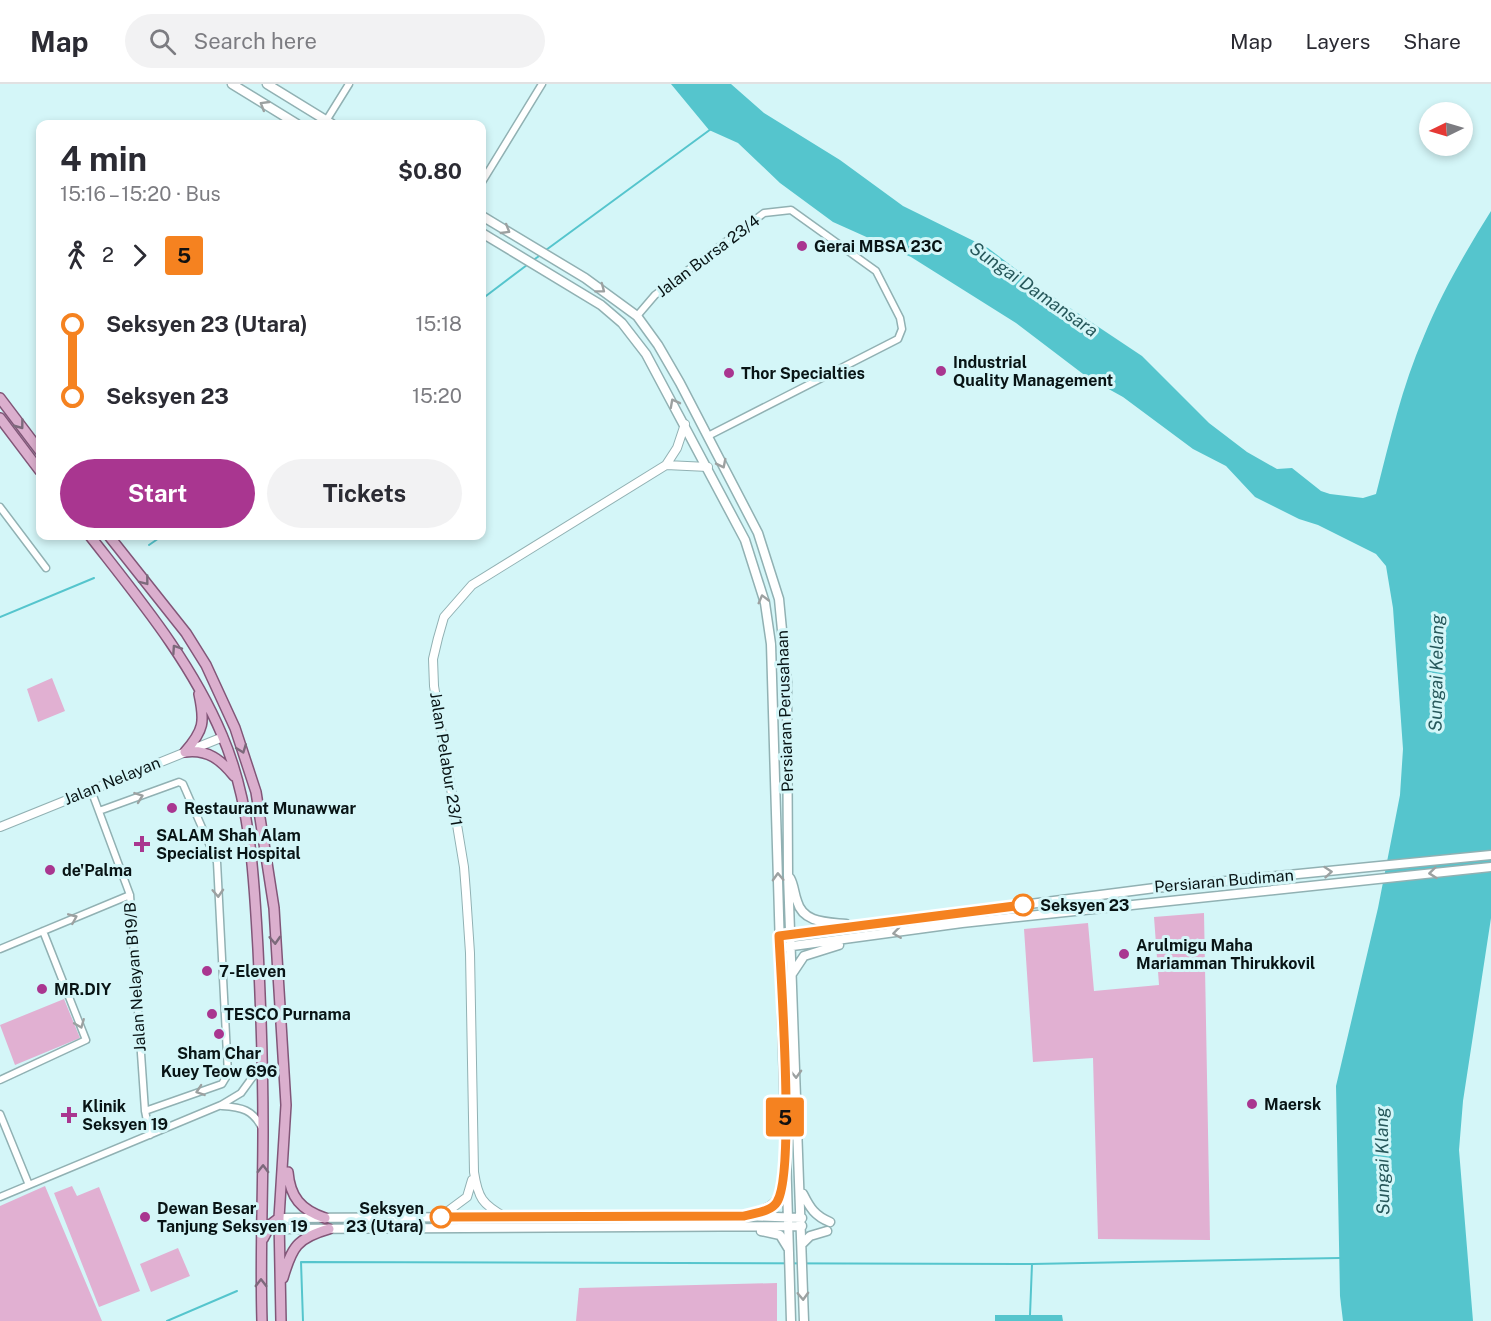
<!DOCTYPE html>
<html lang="en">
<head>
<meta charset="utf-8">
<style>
	:root { --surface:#fff; --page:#f2f2f3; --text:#2b2b33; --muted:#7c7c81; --line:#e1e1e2; --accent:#a93690 }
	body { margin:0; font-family:"Public Sans",sans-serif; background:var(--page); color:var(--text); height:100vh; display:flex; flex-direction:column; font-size:22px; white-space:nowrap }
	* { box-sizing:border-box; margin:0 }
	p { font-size:20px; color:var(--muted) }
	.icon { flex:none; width:33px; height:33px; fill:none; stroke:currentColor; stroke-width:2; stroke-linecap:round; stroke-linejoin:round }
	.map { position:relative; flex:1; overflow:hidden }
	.drawer { position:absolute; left:36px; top:36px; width:450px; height:420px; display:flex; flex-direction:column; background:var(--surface); border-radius:12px; box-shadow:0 3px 9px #0003 }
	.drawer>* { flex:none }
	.badge { padding:0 12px; border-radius:4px; font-size:21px; line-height:39px }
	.needle { width:39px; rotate:265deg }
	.buttons { position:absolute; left:1419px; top:18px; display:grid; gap:12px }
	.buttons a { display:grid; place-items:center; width:54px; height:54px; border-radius:50%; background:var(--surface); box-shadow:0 3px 9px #0003; font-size:30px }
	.map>.badge { position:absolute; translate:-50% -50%; box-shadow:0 0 0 3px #fff }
	.legs { display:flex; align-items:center; gap:9px; height:66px; padding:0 24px; font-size:20px }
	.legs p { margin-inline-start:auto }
	.overview { display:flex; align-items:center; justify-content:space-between; height:102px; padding:0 24px }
	h1 { font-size:33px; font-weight:700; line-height:45px }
	.cta { display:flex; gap:12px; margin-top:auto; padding:12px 24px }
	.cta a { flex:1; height:69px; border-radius:36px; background:var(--accent); color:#fff; font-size:24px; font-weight:700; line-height:69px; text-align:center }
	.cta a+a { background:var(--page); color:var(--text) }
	ul { padding:0 24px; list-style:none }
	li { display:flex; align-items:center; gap:21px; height:72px; font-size:22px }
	li i { display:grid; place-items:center; width:9px; height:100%; margin:0 8px; background:currentColor }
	li i::after { content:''; width:15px; height:15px; margin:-8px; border:4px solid; border-radius:50%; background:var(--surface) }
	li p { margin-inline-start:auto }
	li:first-child i { background:linear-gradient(#0000 50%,currentColor 0) }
	li:last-child i { background:linear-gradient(currentColor 50%,#0000 0) }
	header { display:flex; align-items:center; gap:36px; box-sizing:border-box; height:84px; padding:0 30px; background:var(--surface); border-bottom:2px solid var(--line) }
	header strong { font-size:28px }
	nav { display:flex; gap:33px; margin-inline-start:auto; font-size:21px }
	.search { width:420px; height:54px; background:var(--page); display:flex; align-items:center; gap:15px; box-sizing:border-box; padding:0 21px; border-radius:33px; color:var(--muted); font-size:22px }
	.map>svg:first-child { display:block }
	.green { fill:#e1b0d2 }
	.water { fill:#55c5cd }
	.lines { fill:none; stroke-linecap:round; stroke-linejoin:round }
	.stream { stroke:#55c5cd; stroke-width:2 }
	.minor-casing { stroke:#91b1b3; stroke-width:9 }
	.tertiary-casing { stroke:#91b1b3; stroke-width:10 }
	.secondary-casing { stroke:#91b1b3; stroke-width:11 }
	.primary-casing { stroke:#825678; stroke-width:12 }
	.minor { stroke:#fff; stroke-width:6 }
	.tertiary { stroke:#fff; stroke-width:8 }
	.secondary { stroke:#fff; stroke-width:8 }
	.primary { stroke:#dbafce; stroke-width:9 }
	.oneway { stroke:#9ca1a1 }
	.oneway2 { stroke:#7c697b }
	.line-1-casing { stroke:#fff; stroke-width:14 }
	.line-1 { stroke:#f58220; stroke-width:9 }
	.poi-dot { fill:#a93690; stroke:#d4f6f8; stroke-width:2 }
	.stop-1-dot { fill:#fff; stroke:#f58220; stroke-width:3 }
	.labels { text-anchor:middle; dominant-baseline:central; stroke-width:6; stroke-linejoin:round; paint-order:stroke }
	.poi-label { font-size:16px; font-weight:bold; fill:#081415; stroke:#d4f6f8; text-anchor:start }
	.street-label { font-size:16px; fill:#081415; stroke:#d4f6f8 }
	.stop-label { font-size:16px; font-weight:bold; fill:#081415; stroke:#d4f6f8; text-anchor:start }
	.water-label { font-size:18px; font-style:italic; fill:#27585b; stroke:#d4f6f8 }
</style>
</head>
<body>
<header>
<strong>Map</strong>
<div class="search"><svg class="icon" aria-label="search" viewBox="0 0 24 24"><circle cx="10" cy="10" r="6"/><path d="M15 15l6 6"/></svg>Search here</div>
<nav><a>Map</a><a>Layers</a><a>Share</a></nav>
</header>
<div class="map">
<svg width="1491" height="1237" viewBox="0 0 1491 1237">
	<rect width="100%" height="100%" fill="#d4f6f8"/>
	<!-- green -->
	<path class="green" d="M52,594L65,627L38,638L27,605Z
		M1204,829L1210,1156L1098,1155L1093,974L1033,978L1024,845L1088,839L1094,907L1159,901L1154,833Z
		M64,915L80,954L15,981L0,941Z
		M45,1102L102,1237H0V1122Z
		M72,1102L77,1112L99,1103L140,1207L99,1223L54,1109Z
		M178,1164L190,1192L151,1208L140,1180Z
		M777,1199V1237H576L579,1204Z"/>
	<!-- water -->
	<path class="water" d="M671,0H731L764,29L840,76L903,122L988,164L1046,208L1142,272L1209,339L1247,368L1277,385L1292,384L1321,407L1330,410L1363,414L1376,410C1390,356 1402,302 1424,252C1442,208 1466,167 1491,127V834L1463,1017L1459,1066L1473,1237H1343L1340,1212L1336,1002L1378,824L1400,711L1403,665L1393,524L1386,482L1376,470L1318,441L1299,435L1255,413L1226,382L1193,365L1123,313L1087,293L1016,239L911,173L833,138L780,99L738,59L709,46Z
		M995,1231H1062L1063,1237H995Z"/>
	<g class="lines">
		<!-- stream -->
		<path class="stream" d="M546,166L711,45
			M532,177L542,170
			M482,215L527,181
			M149,461L162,452
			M0,533L94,494
			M1030,1231L1032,1180
			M167,1237L237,1207
			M303,1237L301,1178L1032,1180L1340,1174"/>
		<defs>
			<path id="minor" d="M326,37L349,0
				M482,98L542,0
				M637,232L655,211L764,129L791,126L876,187L900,234L902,245L898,255L708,352
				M0,423L46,484
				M91,706L130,811L145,1027L150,1051
				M99,727L179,698L183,700L217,778L228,990L222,1000L145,1027
				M0,865L130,811
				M0,996L86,956L43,847
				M222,1022C242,1023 253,1026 262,1044
				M0,1030L29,1101
				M0,1113L221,1021L241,1009L262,980"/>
			<path id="tertiary" d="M666,381L708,383
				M0,743L223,653
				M440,1133L467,1113L472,1096
				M505,1133C482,1120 478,1114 474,1088L470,869L466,809L464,783L434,602L433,575L438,554L444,533L472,501L666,381L677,364L685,340"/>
			<path id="secondary" d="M232,0L297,40
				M267,0L332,40
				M482,132L585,194L637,232L658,261L680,299L758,449L779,515L787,598L788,791L804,1237
				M482,149L601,221L622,239L646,270L745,456L765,519L771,560L791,1237
				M790,794C794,801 794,809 797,817C803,839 826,838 846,840
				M786,851L1155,804L1491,771
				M785,863L962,839L1491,783
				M792,890L804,872L839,861
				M803,1110C810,1124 815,1132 830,1138
				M753,1129C773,1124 781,1117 783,1096
				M279,1134L744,1132L802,1134
				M280,1145L802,1142
				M761,1147L780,1151L788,1164
				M802,1160L810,1152L827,1147"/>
			<path id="primary" d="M0,314L40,367
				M0,334L40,387
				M90,452C139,515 191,577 222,651C251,718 254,794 258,865C261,925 263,986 263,1046C263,1110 260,1173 262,1237
				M109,452L186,549L206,581L235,644L256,708L274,824L286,1021L279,1134L281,1237
				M185,668C204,646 205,638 199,610
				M185,668C208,665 221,676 234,692
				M288,1088C290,1113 301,1126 325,1134
				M263,1155L271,1140L279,1134
				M283,1194C292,1163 297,1154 329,1145"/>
		</defs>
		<!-- minor casing -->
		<use href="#minor" class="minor-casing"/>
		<!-- tertiary casing -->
		<use href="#tertiary" class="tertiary-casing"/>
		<!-- secondary casing -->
		<use href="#secondary" class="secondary-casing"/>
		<!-- primary casing -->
		<use href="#primary" class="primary-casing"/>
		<!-- minor -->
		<use href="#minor" class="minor"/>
		<!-- tertiary -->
		<use href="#tertiary" class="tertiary"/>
		<!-- secondary -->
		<use href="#secondary" class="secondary"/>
		<!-- primary -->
		<use href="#primary" class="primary"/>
	</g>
	<!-- one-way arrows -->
	<defs><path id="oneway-chevron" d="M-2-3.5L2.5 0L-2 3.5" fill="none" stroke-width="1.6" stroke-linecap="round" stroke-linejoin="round" transform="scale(1.5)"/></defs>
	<g class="oneway">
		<use href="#oneway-chevron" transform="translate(264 21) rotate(-149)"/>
		<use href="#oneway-chevron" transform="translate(506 146) rotate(31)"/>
		<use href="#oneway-chevron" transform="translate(601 205) rotate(37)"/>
		<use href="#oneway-chevron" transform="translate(674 319) rotate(-118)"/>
		<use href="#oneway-chevron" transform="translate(722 380) rotate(63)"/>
		<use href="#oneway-chevron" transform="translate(763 515) rotate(-105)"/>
		<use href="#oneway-chevron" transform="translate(139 713) rotate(-20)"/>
		<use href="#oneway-chevron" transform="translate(1328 788) rotate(-5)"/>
		<use href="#oneway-chevron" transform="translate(1433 789) rotate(174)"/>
		<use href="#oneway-chevron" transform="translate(778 793) rotate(-92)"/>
		<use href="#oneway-chevron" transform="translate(218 809) rotate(87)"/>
		<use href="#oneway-chevron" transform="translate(73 834) rotate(-23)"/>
		<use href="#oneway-chevron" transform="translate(897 849) rotate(172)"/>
		<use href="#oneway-chevron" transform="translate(80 940) rotate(68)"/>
		<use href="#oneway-chevron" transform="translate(796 990) rotate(88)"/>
		<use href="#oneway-chevron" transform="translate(200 1007) rotate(161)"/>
		<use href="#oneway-chevron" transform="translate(803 1212) rotate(88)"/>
	</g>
	<g class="oneway2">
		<use href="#oneway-chevron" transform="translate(20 341) rotate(53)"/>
		<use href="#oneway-chevron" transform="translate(145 497) rotate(52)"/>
		<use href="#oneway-chevron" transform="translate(176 565) rotate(-124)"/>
		<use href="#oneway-chevron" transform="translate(242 665) rotate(69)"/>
		<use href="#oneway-chevron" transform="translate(275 856) rotate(87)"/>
		<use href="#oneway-chevron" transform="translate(263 1085) rotate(-89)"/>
		<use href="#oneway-chevron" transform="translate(261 1199) rotate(-90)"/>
	</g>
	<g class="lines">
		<defs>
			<path id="line-1" d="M441,1133L744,1132C754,1129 771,1128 777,1118C795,1090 781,896 779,852L1023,821"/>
		</defs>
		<!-- line-1 casing -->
		<use href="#line-1" class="line-1-casing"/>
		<!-- line-1 -->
		<use href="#line-1" class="line-1"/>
	</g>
	<!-- markers -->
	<g class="poi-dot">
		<circle cx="802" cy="162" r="6"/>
		<circle cx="941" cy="287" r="6"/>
		<circle cx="729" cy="289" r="6"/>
		<circle cx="172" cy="724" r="6"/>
		<path d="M139 751h6v6h6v6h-6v6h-6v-6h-6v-6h6z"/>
		<circle cx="50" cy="786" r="6"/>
		<circle cx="1124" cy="870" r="6"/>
		<circle cx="207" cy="887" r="6"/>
		<circle cx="42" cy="905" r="6"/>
		<circle cx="212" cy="930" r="6"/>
		<circle cx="219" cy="950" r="6"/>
		<circle cx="1252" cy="1020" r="6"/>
		<path d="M66 1022h6v6h6v6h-6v6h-6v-6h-6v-6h6z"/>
		<circle cx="145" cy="1133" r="6"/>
	</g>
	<g class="stop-1-dot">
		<circle cx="1023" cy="821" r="10"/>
		<circle cx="441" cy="1133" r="10"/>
	</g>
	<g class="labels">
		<!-- poi labels -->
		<g class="poi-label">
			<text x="814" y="162">Gerai MBSA 23C</text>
			<text x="953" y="278">Industrial<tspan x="953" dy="18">Quality Management</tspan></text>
			<text x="741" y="289">Thor Specialties</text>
			<text x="184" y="724">Restaurant Munawwar</text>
			<text x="156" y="751">SALAM Shah Alam<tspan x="156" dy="18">Specialist Hospital</tspan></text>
			<text x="62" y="786">de'Palma</text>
			<text x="1136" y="861">Arulmigu Maha<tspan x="1136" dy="18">Mariamman Thirukkovil</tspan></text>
			<text x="219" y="887">7-Eleven</text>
			<text x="54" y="905">MR.DIY</text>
			<text x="224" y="930">TESCO Purnama</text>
			<text x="219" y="969" text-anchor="middle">Sham Char<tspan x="219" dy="18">Kuey Teow 696</tspan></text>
			<text x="1264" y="1020">Maersk</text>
			<text x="82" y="1022">Klinik<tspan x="82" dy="18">Seksyen 19</tspan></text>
			<text x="157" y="1124">Dewan Besar<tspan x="157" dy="18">Tanjung Seksyen 19</tspan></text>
		</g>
		<!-- street labels -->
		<g class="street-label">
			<text transform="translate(708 172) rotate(-37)">Jalan Bursa 23/4</text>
			<text transform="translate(785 627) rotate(-92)">Persiaran Perusahaan</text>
			<text transform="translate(446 675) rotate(81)">Jalan Pelabur 23/1</text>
			<text transform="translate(112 697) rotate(-22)">Jalan Nelayan</text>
			<text transform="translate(1224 797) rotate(-5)">Persiaran Budiman</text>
			<text transform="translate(135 893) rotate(-94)">Jalan Nelayan B19/B</text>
		</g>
		<!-- stop labels -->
		<g class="stop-label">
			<text x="1040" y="821">Seksyen 23</text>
			<text x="424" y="1124" text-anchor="end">Seksyen<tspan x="424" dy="18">23 (Utara)</tspan></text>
		</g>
		<!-- water labels -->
		<g class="water-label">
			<text transform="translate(1034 205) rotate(35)">Sungai Damansara</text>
			<text transform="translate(1436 589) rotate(-89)">Sungai Kelang</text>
			<text transform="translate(1382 1077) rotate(-91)">Sungai Klang</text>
		</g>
	</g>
</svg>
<div class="buttons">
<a><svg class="needle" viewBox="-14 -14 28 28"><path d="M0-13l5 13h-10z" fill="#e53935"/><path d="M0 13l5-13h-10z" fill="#7c7c81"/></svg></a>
</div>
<b class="badge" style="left:785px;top:1033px;background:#f58220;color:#111">5</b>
<section class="drawer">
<div class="overview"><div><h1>4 min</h1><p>15:16 – 15:20 · Bus</p></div><b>$0.80</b></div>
<div class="legs"><svg class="icon" aria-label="walk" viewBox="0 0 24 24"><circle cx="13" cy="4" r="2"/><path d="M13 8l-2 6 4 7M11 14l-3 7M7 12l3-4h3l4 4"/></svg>2<svg class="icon" aria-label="forward" viewBox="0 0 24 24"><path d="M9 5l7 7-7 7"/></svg><b class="badge" style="background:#f58220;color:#111">5</b></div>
<ul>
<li><i style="color:#f58220"></i><b>Seksyen 23 (Utara)</b><p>15:18</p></li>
<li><i style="color:#f58220"></i><b>Seksyen 23</b><p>15:20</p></li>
</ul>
<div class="cta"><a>Start</a><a>Tickets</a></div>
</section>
</div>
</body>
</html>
